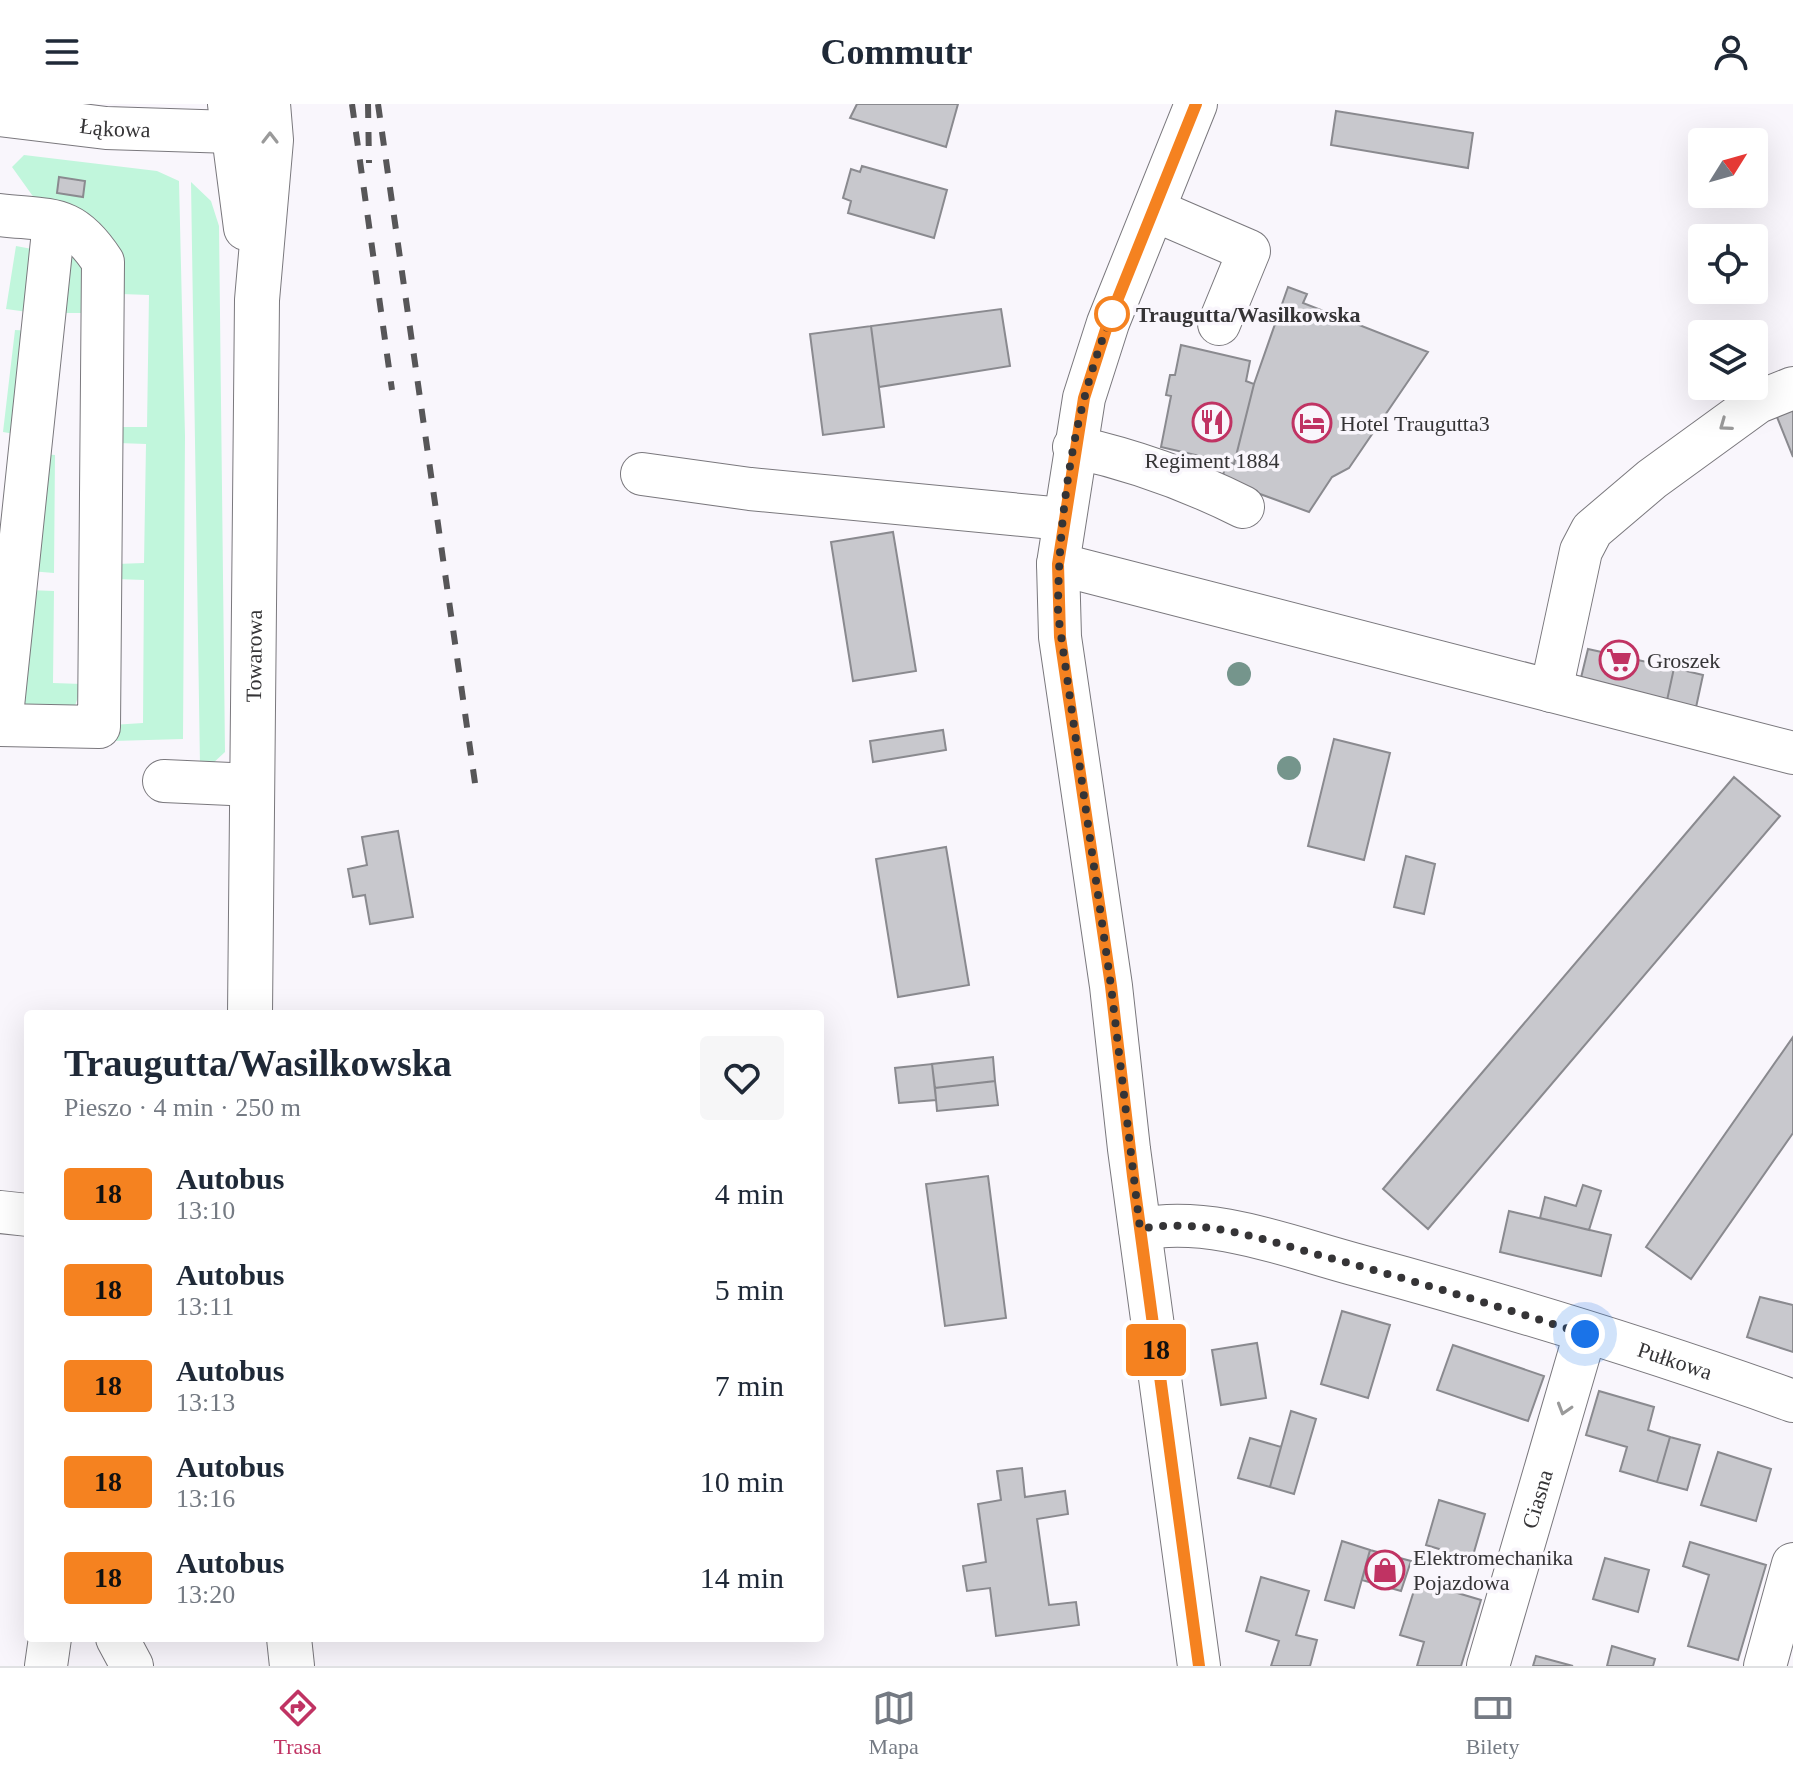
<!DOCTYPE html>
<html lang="pl">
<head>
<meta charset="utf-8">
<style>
	:root { --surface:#fff; --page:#f6f6f7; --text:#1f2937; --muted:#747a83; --line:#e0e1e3; --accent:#c03363 }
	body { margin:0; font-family:"Times New Roman",serif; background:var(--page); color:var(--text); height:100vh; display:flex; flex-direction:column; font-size:30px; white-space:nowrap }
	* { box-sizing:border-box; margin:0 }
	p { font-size:26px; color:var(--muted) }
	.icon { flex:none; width:44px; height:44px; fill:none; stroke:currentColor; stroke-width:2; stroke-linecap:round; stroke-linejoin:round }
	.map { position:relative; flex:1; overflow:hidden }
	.panel { position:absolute; left:24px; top:906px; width:800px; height:632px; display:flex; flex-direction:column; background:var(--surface); border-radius:8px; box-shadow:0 8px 32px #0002 }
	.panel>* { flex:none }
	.badge { padding:0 16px; border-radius:6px; font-size:28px; line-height:52px }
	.needle { width:52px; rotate:53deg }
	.controls { position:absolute; left:1688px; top:24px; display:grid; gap:16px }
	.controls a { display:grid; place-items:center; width:80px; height:80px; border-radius:8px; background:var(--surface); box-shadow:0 8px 32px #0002; font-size:40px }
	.you { position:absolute; width:40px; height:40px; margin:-20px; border:6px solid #fff; border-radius:50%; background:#1a73e8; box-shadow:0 0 0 12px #1a73e833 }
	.map>.badge { position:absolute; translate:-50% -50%; box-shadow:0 0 0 4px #fff }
	.round { display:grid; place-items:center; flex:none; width:84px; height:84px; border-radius:8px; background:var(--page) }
	.overview { display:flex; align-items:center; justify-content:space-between; height:136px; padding:0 40px }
	h1 { font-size:38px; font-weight:800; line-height:60px }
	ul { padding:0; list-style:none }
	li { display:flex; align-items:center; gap:24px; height:96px; padding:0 40px }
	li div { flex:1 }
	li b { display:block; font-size:30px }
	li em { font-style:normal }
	li .badge { min-width:88px; font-weight:700; text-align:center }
	header { display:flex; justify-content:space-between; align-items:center; height:104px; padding:0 40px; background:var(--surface); font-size:36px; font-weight:800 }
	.menu { display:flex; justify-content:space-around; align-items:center; height:112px; border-top:2px solid var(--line); background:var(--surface); font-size:22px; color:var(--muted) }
	.menu a { display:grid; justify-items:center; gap:4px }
	.menu .selected { color:var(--accent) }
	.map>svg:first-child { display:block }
	.green { fill:#c1f6dc }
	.building { fill:#c8c8cd; stroke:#8a8a8f; stroke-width:2 }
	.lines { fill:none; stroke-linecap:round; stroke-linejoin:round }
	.minor-casing { stroke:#7a787d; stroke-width:44 }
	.major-casing { stroke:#7a787d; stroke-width:46 }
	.minor { stroke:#fff; stroke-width:42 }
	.major { stroke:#fff; stroke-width:44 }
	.rail { stroke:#575658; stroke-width:6; stroke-dasharray:14 14; stroke-linecap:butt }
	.tree { fill:#75958c }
	.oneway { stroke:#9a9a9a }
	.line-casing { stroke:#fff; stroke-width:18 }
	.line { stroke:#f58220; stroke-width:12 }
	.walk { stroke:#353436; stroke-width:8; stroke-dasharray:0 14.4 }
	.stop-dot { fill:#fff; stroke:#f58220; stroke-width:4 }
	.labels { text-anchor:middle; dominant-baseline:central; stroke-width:7; stroke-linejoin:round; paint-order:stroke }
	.street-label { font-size:22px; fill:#353436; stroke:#f9f6fc }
	.stop-label { font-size:22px; font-weight:bold; fill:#353436; stroke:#f9f6fc; text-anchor:start }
	.poi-label { font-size:22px; fill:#353436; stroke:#f9f6fc; text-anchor:start }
</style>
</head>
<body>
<header><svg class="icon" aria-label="menu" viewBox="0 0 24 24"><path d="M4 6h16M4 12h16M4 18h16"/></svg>Commutr<svg class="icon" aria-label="person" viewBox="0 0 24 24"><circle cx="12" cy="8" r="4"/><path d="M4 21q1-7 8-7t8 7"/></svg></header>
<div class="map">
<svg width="1793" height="1562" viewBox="0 0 1793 1562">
	<rect width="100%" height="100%" fill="#f9f6fc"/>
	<!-- green -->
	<path class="green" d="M24,51L157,67L179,77L185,332L183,635L113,637L112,621L143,619L144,476L116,475V460L144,459L146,340L118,339L119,323H147L149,191L121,190L37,98L12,63Z
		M191,78L211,97L219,122L225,648L211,661L200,662Z
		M68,137L82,152L88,209H59Z
		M16,142L32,145L35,209L6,205Z
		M15,226L32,227L20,331L3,328Z
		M43,350L55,351L54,469L30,467Z
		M28,486L54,487L53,579L82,580L75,602L21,601Z"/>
	<!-- building -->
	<path class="building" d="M857,0H958L946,43L850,14Z
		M1336,7L1473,29L1468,64L1331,41Z
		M862,62L947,86L934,134L848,109L851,97L843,94L851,65L860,68Z
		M59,73L85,77L83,93L57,89Z
		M1288,183L1307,190L1303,199L1428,248L1349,364L1332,373L1309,408L1222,376L1226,358L1234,360L1254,280Z
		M1001,205L1010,262L879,283L871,222Z
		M871,222L884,323L823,331L810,230Z
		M1181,241L1250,257L1246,277L1254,280L1234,360L1161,343L1171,292L1166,291L1170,271H1175Z
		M1793,294V353L1773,303Z
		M893,428L916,567L853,577L831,438Z
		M1588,545L1674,564L1666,601L1579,582Z
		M1674,564L1703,571L1695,608L1666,601Z
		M943,626L946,646L873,658L870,637Z
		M1334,635L1390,649L1364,756L1308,742Z
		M1734,673L1780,712L1428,1125L1383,1085Z
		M398,727L413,813L370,820L365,791L353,793L348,765L367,761L362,733Z
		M946,743L969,881L898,893L876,755Z
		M1406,752L1435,760L1424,810L1394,803Z
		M1793,933V1029L1691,1175L1646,1143Z
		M993,953L995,977L935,984L932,960Z
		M932,960L936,996L899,999L895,964Z
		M995,977L998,1001L937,1007L935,984Z
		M988,1072L1006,1214L945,1222L926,1080Z
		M1583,1081L1601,1087L1589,1126L1540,1114L1545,1093L1576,1102Z
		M1509,1107L1611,1131L1601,1172L1500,1148Z
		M1760,1193L1793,1201V1248L1747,1233Z
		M1342,1207L1390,1221L1368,1294L1321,1280Z
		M1257,1239L1266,1294L1221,1301L1212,1246Z
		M1453,1241L1544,1272L1528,1317L1437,1286Z
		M1599,1287L1654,1303L1648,1326L1670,1333L1657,1378L1620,1367L1627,1343L1586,1331Z
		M1291,1307L1316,1315L1294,1390L1270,1383Z
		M1670,1333L1700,1341L1687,1386L1657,1378Z
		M1250,1334L1281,1343L1270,1383L1238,1374Z
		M1718,1348L1771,1365L1756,1417L1701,1401Z
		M1022,1364L1025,1393L1065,1387L1068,1410L1037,1415L1049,1501L1076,1498L1079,1521L996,1532L990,1484L967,1487L963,1462L986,1458L978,1400L1001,1396L997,1367Z
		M1439,1396L1485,1410L1472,1455L1426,1441Z
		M1342,1437L1370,1446L1354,1504L1325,1496Z
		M1690,1438L1766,1461L1738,1556L1688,1542L1709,1471L1683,1462Z
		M1370,1446L1411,1457L1401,1487L1362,1476Z
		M1605,1454L1649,1466L1638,1508L1593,1495Z
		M1261,1473L1309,1487L1296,1531L1317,1536L1310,1562H1271L1279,1537L1246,1527Z
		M1417,1477L1481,1496L1461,1562H1417L1424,1538L1400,1531Z
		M1612,1542L1655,1555L1653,1562H1607Z
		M1536,1552L1573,1562H1533Z"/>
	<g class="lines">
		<defs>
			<g id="minor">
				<path d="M1196,0L1108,219L1084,294L1058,460L1060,533L1111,882L1129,1045L1199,1562"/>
				<path id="s1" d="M0,11L106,24L232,28"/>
				<path d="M1154,106L1249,147L1219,220"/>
				<path d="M0,111C52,117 72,110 103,158L99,623L0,621"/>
				<path d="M1074,343C1134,356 1189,376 1243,403"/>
				<path d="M642,370L750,385L1063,415"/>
				<path d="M1058,460L1793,649"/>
				<path d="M1551,587L1581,447L1592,426L1652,375L1758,298L1793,284"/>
				<path d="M1,621L54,118"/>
				<path d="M164,677L253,681"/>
				<path d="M0,1108L28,1111"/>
				<path id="s2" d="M1140,1125C1212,1112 1283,1141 1353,1160C1501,1200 1649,1245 1793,1297"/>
				<path d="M117,1534L132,1562"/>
				<path d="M46,1562L50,1534"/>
				<path id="s3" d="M1488,1562L1585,1230"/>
				<path d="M1765,1562L1793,1460"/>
			</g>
			<g id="major">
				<path d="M230,0L246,124"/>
				<path id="s4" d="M250,910L257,196L271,36L268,0"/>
				<path d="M289,1534L292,1562"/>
			</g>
		</defs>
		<!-- minor casing -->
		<use href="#minor" class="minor-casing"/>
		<!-- major casing -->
		<use href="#major" class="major-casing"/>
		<!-- minor -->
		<use href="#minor" class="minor"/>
		<!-- major -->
		<use href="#major" class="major"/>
		<!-- rail -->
		<path class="rail" d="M352,0L392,286
			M368,0L369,59
			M378,0L476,686"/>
	</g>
	<!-- trees -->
	<g class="tree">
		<circle cx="1239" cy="570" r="12"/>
		<circle cx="1289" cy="664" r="12"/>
	</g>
	<!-- one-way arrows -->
	<defs><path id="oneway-chevron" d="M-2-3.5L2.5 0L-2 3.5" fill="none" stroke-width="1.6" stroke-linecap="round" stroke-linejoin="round" transform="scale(2)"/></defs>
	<g class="oneway">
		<use href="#oneway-chevron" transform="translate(270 34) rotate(-90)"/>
		<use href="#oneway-chevron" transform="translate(1725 321) rotate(144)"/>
		<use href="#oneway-chevron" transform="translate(1564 1305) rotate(107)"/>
	</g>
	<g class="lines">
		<defs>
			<path id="line" d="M1196,0L1108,219L1084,294L1058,460L1060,533L1111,882L1133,1072L1199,1562"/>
		</defs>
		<!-- line casing -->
		<use href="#line" class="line-casing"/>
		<!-- line -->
		<use href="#line" class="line"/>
		<!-- walk -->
		<path class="walk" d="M1112,210C1074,304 1058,409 1058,510L1111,882L1140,1125C1204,1113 1264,1136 1326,1153C1413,1176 1499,1203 1585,1230"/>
	</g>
	<!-- icons -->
	<defs>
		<symbol id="restaurant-ring" viewBox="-11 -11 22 22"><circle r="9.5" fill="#f9f6fc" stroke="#c03363" stroke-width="1.5"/><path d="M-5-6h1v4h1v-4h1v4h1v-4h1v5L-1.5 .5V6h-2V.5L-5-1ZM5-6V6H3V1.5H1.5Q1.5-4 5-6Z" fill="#c03363"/></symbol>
		<symbol id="hotel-ring" viewBox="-11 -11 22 22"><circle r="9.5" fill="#f9f6fc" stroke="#c03363" stroke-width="1.5"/><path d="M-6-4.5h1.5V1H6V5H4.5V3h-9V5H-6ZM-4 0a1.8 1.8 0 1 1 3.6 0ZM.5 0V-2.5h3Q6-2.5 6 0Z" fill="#c03363"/></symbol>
		<symbol id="supermarket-ring" viewBox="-11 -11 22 22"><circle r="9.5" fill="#f9f6fc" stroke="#c03363" stroke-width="1.5"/><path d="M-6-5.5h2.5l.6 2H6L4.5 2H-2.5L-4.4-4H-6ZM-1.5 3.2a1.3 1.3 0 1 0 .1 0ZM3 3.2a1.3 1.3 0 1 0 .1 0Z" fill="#c03363"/></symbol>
		<symbol id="shop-ring" viewBox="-11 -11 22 22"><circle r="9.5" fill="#f9f6fc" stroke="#c03363" stroke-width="1.5"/><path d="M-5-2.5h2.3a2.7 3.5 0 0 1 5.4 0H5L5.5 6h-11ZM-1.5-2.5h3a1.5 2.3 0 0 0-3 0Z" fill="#c03363"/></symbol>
	</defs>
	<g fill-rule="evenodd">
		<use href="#restaurant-ring" x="1190" y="296" width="44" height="44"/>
		<use href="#hotel-ring" x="1290" y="297" width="44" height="44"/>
		<use href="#supermarket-ring" x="1597" y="534" width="44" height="44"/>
		<use href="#shop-ring" x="1363" y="1444" width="44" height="44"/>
	</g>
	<!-- markers -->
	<circle class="stop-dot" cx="1112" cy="210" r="16"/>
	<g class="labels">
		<!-- street labels -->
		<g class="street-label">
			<text stroke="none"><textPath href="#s1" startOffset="116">Łąkowa</textPath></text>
			<text stroke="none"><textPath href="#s4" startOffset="358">Towarowa</textPath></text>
			<text stroke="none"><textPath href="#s2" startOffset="554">Pułkowa</textPath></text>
			<text stroke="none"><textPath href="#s3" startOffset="174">Ciasna</textPath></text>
		</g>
		<!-- stop labels -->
		<g class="stop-label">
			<text x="1136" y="210">Traugutta/Wasilkowska</text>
		</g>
		<!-- poi labels -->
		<g class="poi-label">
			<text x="1340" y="319">Hotel Traugutta3</text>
			<text x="1212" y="356" text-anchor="middle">Regiment 1884</text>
			<text x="1647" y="556">Groszek</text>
			<text x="1413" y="1453">Elektromechanika<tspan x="1413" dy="25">Pojazdowa</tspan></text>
		</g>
	</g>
</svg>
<div class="controls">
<a><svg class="needle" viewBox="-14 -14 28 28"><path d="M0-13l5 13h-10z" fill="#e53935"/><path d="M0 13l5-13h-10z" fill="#747a83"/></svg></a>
<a><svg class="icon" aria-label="locate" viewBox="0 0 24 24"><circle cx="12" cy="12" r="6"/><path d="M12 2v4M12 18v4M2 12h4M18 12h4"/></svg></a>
<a><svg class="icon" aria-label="layers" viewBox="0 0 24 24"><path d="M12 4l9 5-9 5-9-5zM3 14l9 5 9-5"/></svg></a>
</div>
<div class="you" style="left:1585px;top:1230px"></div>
<b class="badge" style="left:1156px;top:1246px;background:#f58220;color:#111">18</b>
<section class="panel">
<div class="overview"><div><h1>Traugutta/Wasilkowska</h1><p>Pieszo · 4 min · 250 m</p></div><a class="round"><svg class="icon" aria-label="heart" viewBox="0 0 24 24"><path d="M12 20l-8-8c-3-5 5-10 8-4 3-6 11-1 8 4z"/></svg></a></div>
<ul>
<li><span class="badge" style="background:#f58220;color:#111">18</span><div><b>Autobus</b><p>13:10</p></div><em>4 min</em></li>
<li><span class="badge" style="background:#f58220;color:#111">18</span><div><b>Autobus</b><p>13:11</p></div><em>5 min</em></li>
<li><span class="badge" style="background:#f58220;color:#111">18</span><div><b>Autobus</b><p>13:13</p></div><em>7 min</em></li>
<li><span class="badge" style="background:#f58220;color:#111">18</span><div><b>Autobus</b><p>13:16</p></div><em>10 min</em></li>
<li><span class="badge" style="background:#f58220;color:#111">18</span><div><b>Autobus</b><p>13:20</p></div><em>14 min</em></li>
</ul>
</section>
</div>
<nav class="menu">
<a class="selected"><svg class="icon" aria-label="directions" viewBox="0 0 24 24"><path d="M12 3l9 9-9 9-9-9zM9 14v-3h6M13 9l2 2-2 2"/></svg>Trasa</a>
<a><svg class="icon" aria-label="map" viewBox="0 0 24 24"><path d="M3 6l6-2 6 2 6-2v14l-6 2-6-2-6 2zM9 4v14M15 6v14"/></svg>Mapa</a>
<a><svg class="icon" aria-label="tickets" viewBox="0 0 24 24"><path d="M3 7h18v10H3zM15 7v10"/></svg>Bilety</a>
</nav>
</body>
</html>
